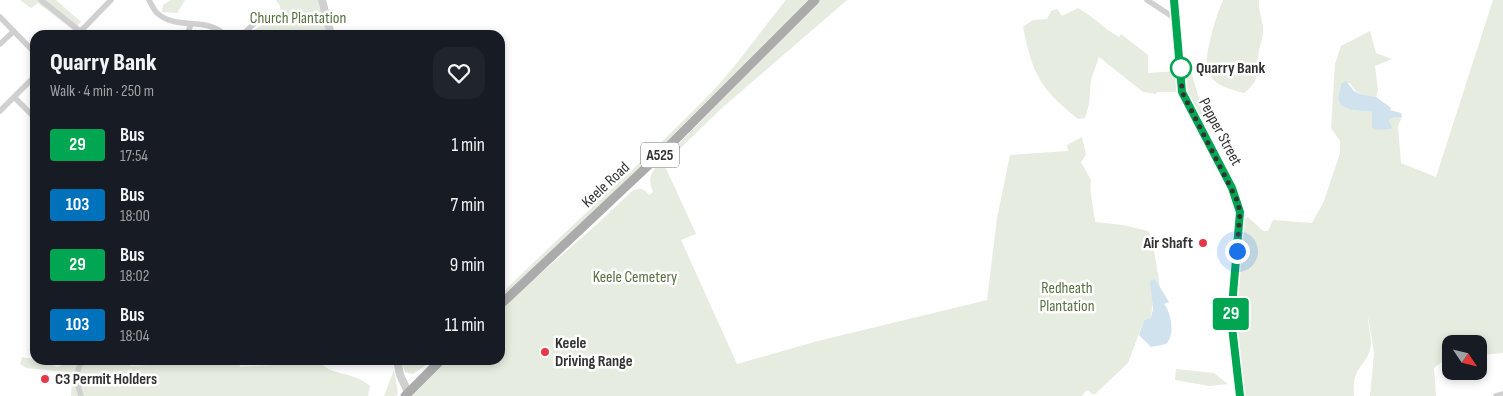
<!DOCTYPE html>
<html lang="en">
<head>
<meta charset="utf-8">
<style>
	:root { --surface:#171b24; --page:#20242c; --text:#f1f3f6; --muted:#9ea1a6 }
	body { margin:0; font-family:"Sofia Sans Condensed",sans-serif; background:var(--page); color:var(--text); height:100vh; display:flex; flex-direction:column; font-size:19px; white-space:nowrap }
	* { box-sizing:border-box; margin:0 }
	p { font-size:16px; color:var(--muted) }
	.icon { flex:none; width:28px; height:28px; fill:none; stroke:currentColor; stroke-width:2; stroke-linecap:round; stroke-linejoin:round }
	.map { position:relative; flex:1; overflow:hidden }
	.drawer { position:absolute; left:30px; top:30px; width:475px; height:335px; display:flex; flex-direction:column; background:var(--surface); border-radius:15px; box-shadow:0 2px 8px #0003 }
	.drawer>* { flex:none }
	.badge { padding:0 10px; border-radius:4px; font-size:18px; line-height:32px }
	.needle { width:32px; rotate:125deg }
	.tools { position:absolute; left:1442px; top:335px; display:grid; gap:10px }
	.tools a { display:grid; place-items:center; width:45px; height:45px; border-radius:10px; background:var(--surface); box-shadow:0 2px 8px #0003; font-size:25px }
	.you { position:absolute; width:25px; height:25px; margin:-12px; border:4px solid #fff; border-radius:50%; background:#1a73e8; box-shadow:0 0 0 8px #1a73e833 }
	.map>.badge { position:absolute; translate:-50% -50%; box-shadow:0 0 0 2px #fff }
	.round { display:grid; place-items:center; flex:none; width:52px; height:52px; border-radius:15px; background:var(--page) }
	.headline { display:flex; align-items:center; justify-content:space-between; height:85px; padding:0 20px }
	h1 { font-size:24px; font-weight:800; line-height:38px }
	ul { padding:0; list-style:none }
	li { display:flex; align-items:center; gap:15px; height:60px; padding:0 20px }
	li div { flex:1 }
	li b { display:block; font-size:19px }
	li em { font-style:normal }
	li .badge { min-width:55px; font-weight:700; text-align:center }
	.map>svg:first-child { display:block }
	.green { fill:#e6ecdf }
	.water { fill:#cfe2ee }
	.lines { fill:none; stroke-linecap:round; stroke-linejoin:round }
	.minor { stroke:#d0d0d0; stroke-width:5.5 }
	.tertiary { stroke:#d0d0d0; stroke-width:8 }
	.secondary { stroke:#bdbdbd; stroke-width:9 }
	.primary { stroke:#ababab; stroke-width:9 }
	.line-casing { stroke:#fff; stroke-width:11 }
	.line { stroke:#00a651; stroke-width:8 }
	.walk { stroke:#333; stroke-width:5; stroke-dasharray:0 9 }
	.stop-dot { fill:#fff; stroke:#00a651; stroke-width:2.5 }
	.poi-dot { fill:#e63946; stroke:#fff; stroke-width:2 }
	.labels { text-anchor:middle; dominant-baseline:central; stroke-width:5; stroke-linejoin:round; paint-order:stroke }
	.shield { fill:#fff; stroke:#707070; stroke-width:1 }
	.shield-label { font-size:15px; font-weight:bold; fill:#333 }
	.park-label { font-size:16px; fill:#56703f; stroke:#fff }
	.stop-label { font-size:16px; font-weight:bold; fill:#333; stroke:#fff; text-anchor:start }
	.street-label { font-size:16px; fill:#333; stroke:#fff }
	.poi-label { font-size:16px; font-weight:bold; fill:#333; stroke:#fff; text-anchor:start }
</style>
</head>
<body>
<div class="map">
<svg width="1503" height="396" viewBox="0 0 1503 396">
	<rect width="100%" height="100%" fill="#fff"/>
	<!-- green -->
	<path class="green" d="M20,0H56L81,22L73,30L38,3L31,8Z
		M171,0H185L177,13L162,12L163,5Z
		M276,0H318L327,35H245L281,14L280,6Z
		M786,0H811L711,101L500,300V295C567,229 638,167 704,100C734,70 759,33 786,0Z
		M819,0H847L722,108L664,164L696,234L681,240L737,364L818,341L987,300L997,218L1010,155L1068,151L1067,145L1082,137L1086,155L1081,162L1091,180C1089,195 1094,207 1095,222L1123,225L1148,231L1152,238L1160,287L1155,279L1151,318L1144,320L1128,363L1094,395L1087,390L1082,396H409L445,360H500V309L595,226L632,191C639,188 644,188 649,195L653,192C647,177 651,172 662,161Z
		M1223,0H1259C1258,10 1262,17 1263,27C1264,35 1260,44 1259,51C1255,72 1263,78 1244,93C1210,85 1201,75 1210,41C1213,27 1217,14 1223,0Z
		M1493,0H1503V353L1479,355V344H1451V355L1434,368L1436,396H1370L1374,353L1368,316C1368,325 1371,335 1371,344C1368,368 1351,364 1354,396H1245L1235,318L1244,220L1248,217L1263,231H1268L1273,220L1312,223L1324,201L1340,153V141L1331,128L1335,64L1341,46L1370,31L1376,53L1392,59L1375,66L1378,90L1376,97C1363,95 1356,95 1350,83L1341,84L1338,98L1340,105L1351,110L1372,112V127L1389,122L1391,118L1402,117L1398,126L1401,163L1436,177Z
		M1078,8C1094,17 1103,28 1119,37L1121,34L1148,55V73L1178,71V92H1157L1156,94L1143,92L1099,57L1091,80L1089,104L1085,118L1078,119C1040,88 1033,76 1023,27L1033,20L1047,19L1051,11L1057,9L1062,16Z
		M1191,71L1208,131C1198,114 1187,98 1185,78Z
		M22,357L40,360L57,367L76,360H118L131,366L238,360L240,367L291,364V360H321L319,362C334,377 353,371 370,386L368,396H71L72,382L66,372L26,368L20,364Z
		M401,360H433L413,374L405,372Z
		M1176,369L1214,373L1228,384L1209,386L1175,380Z
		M394,370L398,393L396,396H384Z"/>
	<!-- water -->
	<path class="water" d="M1346,81L1354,91L1360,94L1376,97L1391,108L1390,110L1401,113L1402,117L1391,118L1389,121L1392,127L1391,129L1377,130L1372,127V112L1351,110L1340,105L1338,98L1341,84Z
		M1155,279L1169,302L1164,304C1172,314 1175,335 1166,344L1151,347L1139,335L1144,320L1151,318L1153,309L1150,281Z"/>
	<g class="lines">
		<!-- minor -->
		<path class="minor" d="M41,0L81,32
			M149,0C151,4 154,10 157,13C177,31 206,16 225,35
			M1147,0L1176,19
			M0,17L35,53
			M77,35L111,0
			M187,35L191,24
			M242,35L259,19
			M0,44L14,31
			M14,97L35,118
			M0,111L35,76
			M81,396C77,383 74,372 83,360
			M1496,396L1503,394"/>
		<!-- tertiary -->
		<path class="tertiary" d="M322,0L331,35
			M397,360L400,375L408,392"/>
		<!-- secondary -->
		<path class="secondary" d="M1174,0L1182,92L1232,188L1240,212L1231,318L1240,396"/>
		<!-- primary -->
		<path class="primary" d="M500,305L669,146L815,0
			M405,396L441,360"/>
	</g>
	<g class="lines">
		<defs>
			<path id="line" d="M1174,0L1182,92L1232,188L1240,212L1231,318L1240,396"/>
		</defs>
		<!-- line casing -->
		<use href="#line" class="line-casing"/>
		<!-- line -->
		<use href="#line" class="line"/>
		<!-- walk -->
		<path class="walk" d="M1181,68L1182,92L1237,200L1240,212L1237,251"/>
	</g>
	<!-- markers -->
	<circle class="stop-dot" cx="1181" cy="68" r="10"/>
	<g class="poi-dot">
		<circle cx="1203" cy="243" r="5"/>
		<circle cx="545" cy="352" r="5"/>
		<circle cx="45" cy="379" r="5"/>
	</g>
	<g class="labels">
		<!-- shield labels -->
		<rect class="shield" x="641" y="142.5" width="38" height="25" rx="4"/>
		<g class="shield-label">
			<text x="660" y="155">A525</text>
		</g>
		<!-- park labels -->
		<g class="park-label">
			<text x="298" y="18">Church Plantation</text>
			<text x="635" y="277">Keele Cemetery</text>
			<text x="1067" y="288">Redheath<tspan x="1067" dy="18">Plantation</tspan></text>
		</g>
		<!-- stop labels -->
		<g class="stop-label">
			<text x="1196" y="68">Quarry Bank</text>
		</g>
		<!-- street labels -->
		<g class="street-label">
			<text transform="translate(1220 132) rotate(62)">Pepper Street</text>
			<text transform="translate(606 185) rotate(-43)">Keele Road</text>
		</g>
		<!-- poi labels -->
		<g class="poi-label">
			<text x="1193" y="243" text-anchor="end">Air Shaft</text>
			<text x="555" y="343">Keele<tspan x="555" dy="18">Driving Range</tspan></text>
			<text x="55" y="379">C3 Permit Holders</text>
		</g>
	</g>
</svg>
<div class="tools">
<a><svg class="needle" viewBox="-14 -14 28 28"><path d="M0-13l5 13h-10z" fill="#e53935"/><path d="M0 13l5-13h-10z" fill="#9ea1a6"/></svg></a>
</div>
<div class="you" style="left:1237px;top:251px"></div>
<b class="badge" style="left:1231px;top:314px;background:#00a651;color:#fff">29</b>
<section class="drawer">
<div class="headline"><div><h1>Quarry Bank</h1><p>Walk · 4 min · 250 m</p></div><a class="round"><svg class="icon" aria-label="heart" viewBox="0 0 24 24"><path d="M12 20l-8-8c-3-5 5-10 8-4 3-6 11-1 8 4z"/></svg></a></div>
<ul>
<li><span class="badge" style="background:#00a651;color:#fff">29</span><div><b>Bus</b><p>17:54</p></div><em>1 min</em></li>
<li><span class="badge" style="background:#0072bc;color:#fff">103</span><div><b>Bus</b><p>18:00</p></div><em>7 min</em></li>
<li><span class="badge" style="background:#00a651;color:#fff">29</span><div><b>Bus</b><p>18:02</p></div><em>9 min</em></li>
<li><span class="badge" style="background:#0072bc;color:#fff">103</span><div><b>Bus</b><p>18:04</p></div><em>11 min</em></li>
</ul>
</section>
</div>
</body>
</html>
